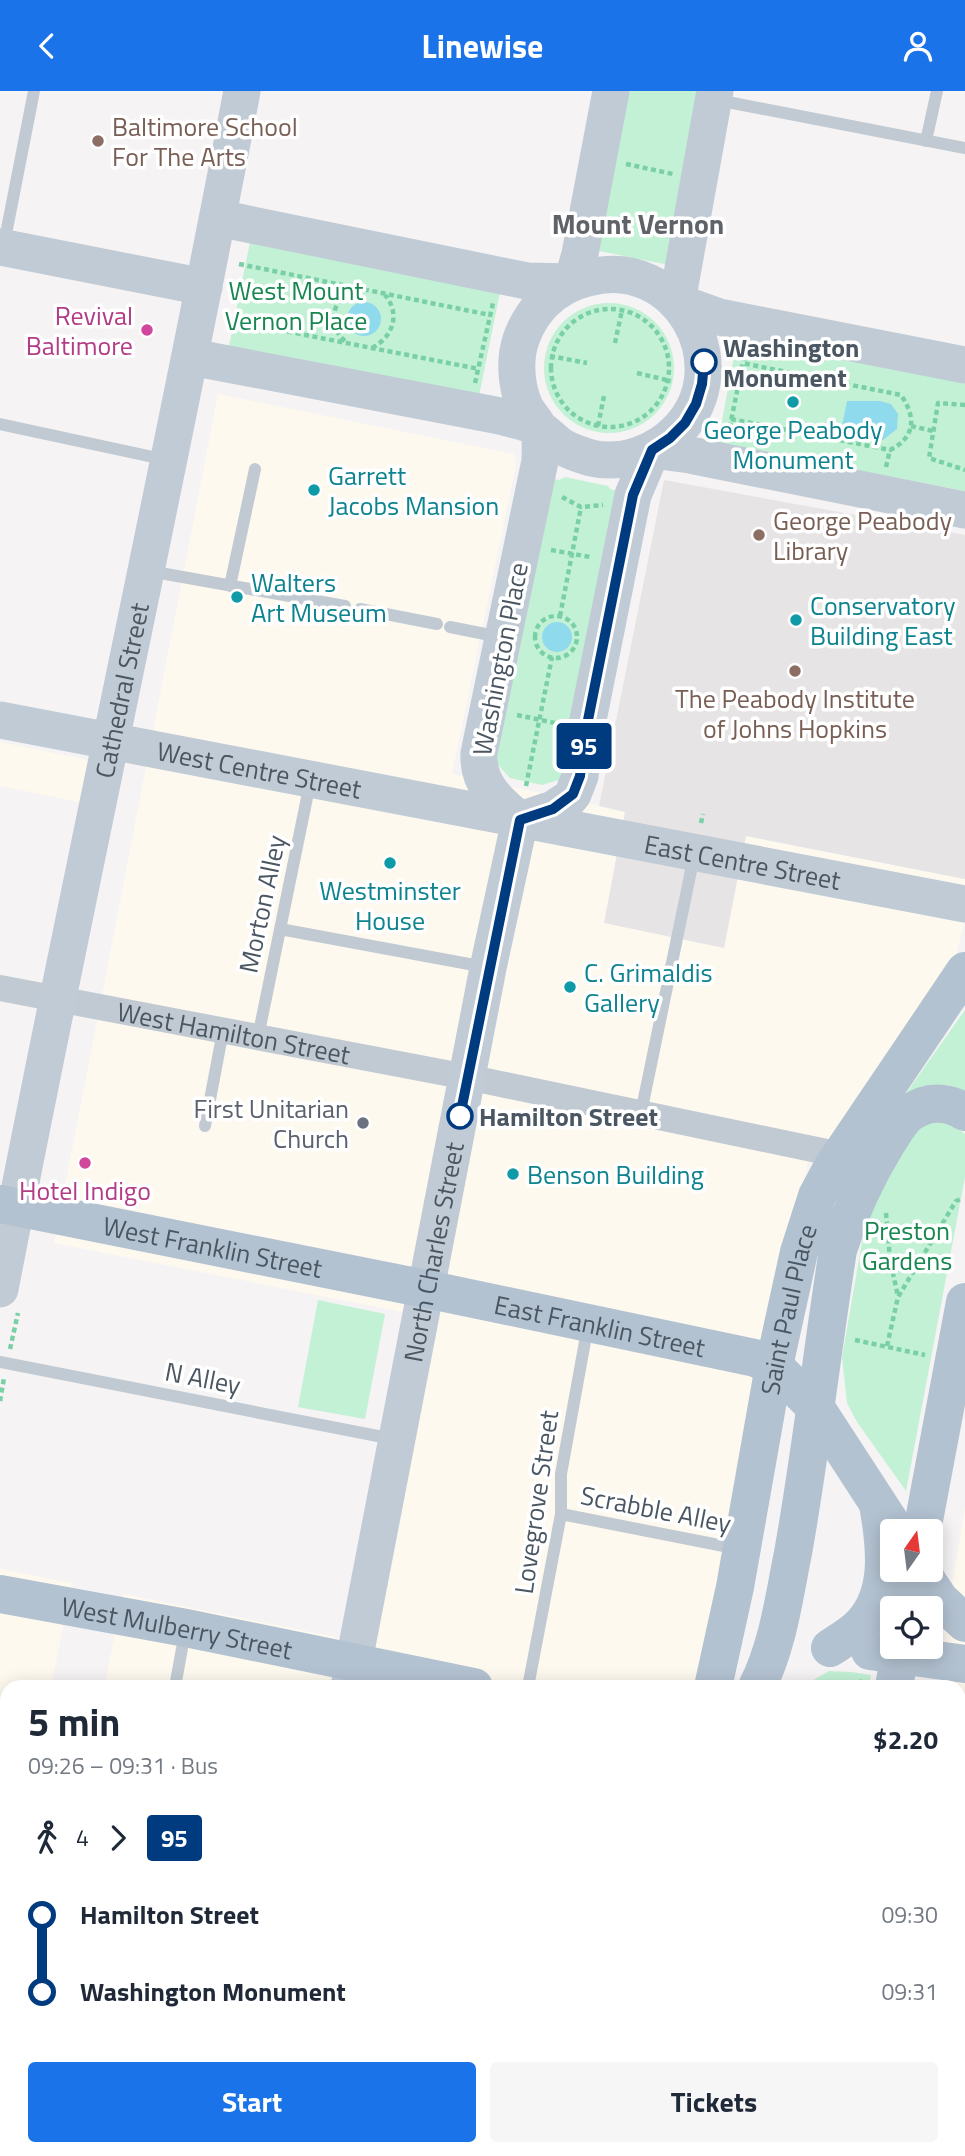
<!DOCTYPE html>
<html lang="en">
<head>
<meta charset="utf-8">
<style>
	:root { --surface:#fff; --page:#f6f6f7; --text:#1f2937; --muted:#747a83; --accent:#1a73e8 }
	body { margin:0; font-family:"Titillium Web",sans-serif; background:var(--page); color:var(--text); height:100vh; display:flex; flex-direction:column; font-size:26px; white-space:nowrap }
	* { box-sizing:border-box; margin:0 }
	p { font-size:23px; color:var(--muted) }
	.icon { flex:none; width:38px; height:38px; fill:none; stroke:currentColor; stroke-width:2; stroke-linecap:round; stroke-linejoin:round }
	.map { position:relative; flex:1; overflow:hidden }
	.details { position:absolute; left:0px; top:1589px; width:966px; height:476px; display:flex; flex-direction:column; background:var(--surface); border-radius:21px 21px 0 0; box-shadow:0 4px 18px #0003 }
	.details>* { flex:none }
	.badge { padding:0 14px; border-radius:5px; font-size:24px; line-height:46px }
	.needle { width:46px; rotate:14deg }
	.controls { position:absolute; left:880px; top:1428px; display:grid; gap:14px }
	.controls a { display:grid; place-items:center; width:63px; height:63px; border-radius:7px; background:var(--surface); box-shadow:0 4px 18px #0003; font-size:35px }
	.map>.badge { position:absolute; translate:-50% -50%; box-shadow:0 0 0 4px #fff }
	.legs { display:flex; align-items:center; gap:10px; height:77px; padding:0 28px; font-size:23px }
	.legs p { margin-inline-start:auto }
	.headline { display:flex; align-items:center; justify-content:space-between; height:119px; padding:0 28px }
	h1 { font-size:38px; font-weight:700; line-height:52px }
	.cta { display:flex; gap:14px; margin-top:auto; padding:14px 28px }
	.cta a { flex:1; height:80px; border-radius:7px; background:var(--accent); color:#fff; font-size:28px; font-weight:700; line-height:80px; text-align:center }
	.cta a+a { background:var(--page); color:var(--text) }
	ul { padding:0 28px; list-style:none }
	li { display:flex; align-items:center; gap:24px; height:77px; font-size:26px }
	li i { display:grid; place-items:center; width:10px; height:100%; margin:0 9px; background:currentColor }
	li i::after { content:''; width:18px; height:18px; margin:-9px; border:5px solid; border-radius:50%; background:var(--surface) }
	li p { margin-inline-start:auto }
	li:first-child i { background:linear-gradient(#0000 50%,currentColor 0) }
	li:last-child i { background:linear-gradient(currentColor 50%,#0000 0) }
	header { display:flex; justify-content:space-between; align-items:center; height:91px; padding:0 28px; background:var(--accent); color:#fff; font-size:32px; font-weight:700 }
	.map>svg:first-child { display:block }
	.commercial { fill:#fdf9ef }
	.education { fill:#e6e4e5 }
	.medical { fill:#fce8e6 }
	.green { fill:#c3f1d5 }
	.water { fill:#90daee }
	.lines { fill:none; stroke-linecap:round; stroke-linejoin:round }
	.path { stroke:#7ad0a6; stroke-width:4.5; stroke-dasharray:5 3.5; stroke-linecap:butt }
	.lane { stroke:#c1cad2; stroke-width:12 }
	.street { stroke:#c1cad2; stroke-width:26 }
	.secondary { stroke:#c1cbd6; stroke-width:37 }
	.primary { stroke:#b3c2d1; stroke-width:38 }
	.primary-bridge { stroke:#b3c2d1; stroke-width:38 }
	.line-1-casing { stroke:#fff; stroke-width:16 }
	.line-1 { stroke:#003b80; stroke-width:10 }
	.education-dot { fill:#8d6e63; stroke:#fff; stroke-width:2.5 }
	.hotel-dot { fill:#d1479c; stroke:#fff; stroke-width:2.5 }
	.stop-1-dot { fill:#fff; stroke:#003b80; stroke-width:3.5 }
	.culture-dot { fill:#0f9aa8; stroke:#fff; stroke-width:2.5 }
	.worship-dot { fill:#6b7280; stroke:#fff; stroke-width:2.5 }
	.labels { text-anchor:middle; dominant-baseline:central; stroke-width:7; stroke-linejoin:round; paint-order:stroke }
	.education-label { font-size:26px; fill:#785e54; stroke:#fff; text-anchor:start }
	.park-label { font-size:26px; fill:#17864f; stroke:#fff }
	.hotel-label { font-size:26px; fill:#b23c85; stroke:#fff; text-anchor:end }
	.stop-label { font-size:26px; font-weight:bold; fill:#4a5661; stroke:#fff; text-anchor:start }
	.culture-label { font-size:26px; fill:#0d838f; stroke:#fff; text-anchor:start }
	.street-label { font-size:26px; fill:#4a5661; stroke:#fff }
	.worship-label { font-size:26px; fill:#5b616d; stroke:#fff; text-anchor:end }
	.neighbourhood-label { font-size:28px; font-weight:bold; fill:#5f6368; stroke:#fff }
</style>
</head>
<body>
<header><svg class="icon" aria-label="back" viewBox="0 0 24 24"><path d="M15 5l-7 7 7 7"/></svg>Linewise<svg class="icon" aria-label="person" viewBox="0 0 24 24"><circle cx="12" cy="8" r="4"/><path d="M4 21q1-7 8-7t8 7"/></svg></header>
<div class="map">
<svg width="965" height="2065" viewBox="0 0 965 2065">
	<rect width="100%" height="100%" fill="#f5f3f3"/>
	<!-- commercial -->
	<path class="commercial" d="M218,303L514,363L516,374L452,683L625,720L604,832L746,745L965,788V830L956,864L835,1046L812,1055L755,1294L702,1596H104L123,1503L350,1549L412,1223L54,1152Z
		M0,651L93,670L84,712L0,695Z
		M965,1417V1615L959,1614V1596H935Z
		M0,1478L72,1492L51,1596H7V1760L0,1759Z
		M7,1896V2058H398L396,2065H0V1906Z
		M424,2058H622L621,2065H465Z"/>
	<!-- education -->
	<path class="education" d="M664,389L965,444V788L746,745L724,857L604,832L625,721L599,715Z"/>
	<!-- medical -->
	<path class="medical" d="M959,1614L965,1615V2065H844L845,2058H959Z"/>
	<!-- green -->
	<path class="green" d="M626,0H703L669,174L594,159Z
		M250,151L500,201L479,305L229,255Z
		M544 277a65 65 0 1 1 130 0a65 65 0 1 1-130 0Z
		M740,247L965,292V400L718,352L737,248Z
		M565,386L608,395L610,398L624,402L568,677L559,689L542,694L510,687L498,674L493,663L548,387L559,389Z
		M965,919V1000L948,994L907,1001Z
		M931,1029L954,1034L965,1043V1086L906,1400L857,1331L847,1312L842,1266L868,1117L902,1053Z
		M318,1209L385,1223L365,1328L298,1316Z
		M829,1580L851,1581L871,1584L869,1596H801Z
		M696,2058H783L781,2065H695Z"/>
	<!-- water -->
	<path class="water" d="M347 228a17 17 0 1 1 34 0a17 17 0 1 1-34 0Z
		M847,310H880L891,313L898,323L897,338L883,349L872,347L842,335Z
		M542 546a15 15 0 1 1 30 0a15 15 0 1 1-30 0Z"/>
	<g class="lines">
		<!-- path -->
		<path class="path" d="M626,73L673,83
			M239,173L490,224
			M551 277a59 59 0 1 1 118 0a59 59 0 1 1-118 0Z
			M229,229L479,278
			M345,250C325,233 333,206 357,197
			M615,252L622,219
			M372,257C393,246 401,223 385,204
			M550,265L587,272
			M637,282L671,290
			M475,292L493,212
			M965,314L938,312L929,367L965,379
			M731,328L890,359C916,346 916,326 901,304L742,272
			M598,335L604,305
			M911,335L933,340
			M728,345L745,261
			M886,376L890,359
			M562,406L581,416L603,414
			M551,459L590,466
			M560,525L581,416
			M535 546a21 21 0 1 1 42 0a21 21 0 1 1-42 0Z
			M517,624L560,633
			M526,695L552,566
			M701,732L703,723
			M886,1122L890,1168L898,1206
			M855,1249L925,1264
			M887,1255L898,1206L956,1110L961,1108
			M10,1258L18,1222
			M0,1310L4,1287
			M851,1596L862,1590
			M719,2058V2065"/>
		<!-- lane -->
		<path class="lane" d="M717,9L965,57
			M926,50L937,0
			M4,153L34,0
			M0,333L167,369
			M149,480L345,515
			M230,495L255,378
			M360,518L437,533
			M450,536L500,546
			M280,838L485,876
			M258,946L310,692
			M641,1022L694,765
			M205,1035L223,940
			M0,1271L393,1348
			M561,1423L739,1458
			M175,1596L185,1541
			M528,1596L561,1423V1383L588,1234
			M0,1701L7,1702
			M407,2058L443,2065
			M392,2065L393,2058"/>
		<!-- street -->
		<g class="street">
			<path id="s1" d="M0,897L467,986L841,1064"/>
			<path d="M6,2065L11,2058"/>
		</g>
		<!-- secondary -->
		<g class="secondary">
			<path d="M218,127L527,190L572,191"/>
			<path d="M0,156L204,196"/>
			<path d="M572,191L580,163L611,0"/>
			<path d="M677,211L719,226L965,274"/>
			<path d="M677,211L715,0"/>
			<path d="M191,266L500,325C513,329 529,331 540,338C548,343 554,350 561,355C569,360 581,364 591,367C622,374 656,362 678,339C741,274 676,162 588,187C570,191 556,199 543,212C529,227 518,248 517,269C516,285 519,302 525,316C529,324 537,330 539,338C541,348 540,360 540,370L479,662C477,693 498,711 520,729L553,718L570,707L573,703L580,685L586,639L633,404L652,359"/>
			<path d="M652,359L690,364L965,419"/>
			<path id="s2" d="M0,629L965,813"/>
			<path id="s3" d="M0,1198C77,798 166,400 242,0"/>
			<path id="s4" d="M349,1596L488,877L520,729"/>
			<path d="M959,1933L965,1934"/>
			<path d="M0,1973L7,1984"/>
			<path d="M57,2058L62,2065"/>
			<path d="M258,2065L259,2058"/>
		</g>
		<!-- primary -->
		<g class="primary">
			<path id="s5" d="M0,1113L426,1198L755,1267L774,1275L816,1317L896,1440"/>
			<path d="M922,1440L965,1211"/>
			<path d="M920,1479L940,1509L965,1532"/>
			<path id="s6" d="M0,1503L186,1537L474,1596"/>
			<path d="M908,1517L915,1479"/>
			<path d="M830,1557C839,1551 849,1545 857,1538C893,1507 885,1453 878,1413"/>
			<path id="s7" d="M713,1596L735,1496L774,1275L799,1161L817,1105L832,1077L965,880"/>
			<path d="M757,1596C778,1555 784,1506 793,1462C811,1361 822,1260 838,1159C850,1121 866,1086 887,1052C894,1042 900,1029 910,1022C928,1009 947,1010 965,1021"/>
			<path d="M894,1596L901,1556"/>
			<path d="M655,2065L656,2058"/>
			<path d="M806,2065L807,2058"/>
		</g>
		<!-- primary-bridge -->
		<path class="primary-bridge" d="M870,1560L965,1573"/>
	</g>
	<g class="lines">
		<defs>
			<path id="line-1" d="M460,1025L520,729L553,718L573,703L580,685L586,639L633,404L652,359L670,347L685,332L696,313L702,293L704,271"/>
		</defs>
		<!-- line-1 casing -->
		<use href="#line-1" class="line-1-casing"/>
		<!-- line-1 -->
		<use href="#line-1" class="line-1"/>
	</g>
	<!-- markers -->
	<g class="education-dot">
		<circle cx="98" cy="50" r="7"/>
		<circle cx="759" cy="444" r="7"/>
		<circle cx="795" cy="580" r="7"/>
	</g>
	<g class="hotel-dot">
		<circle cx="147" cy="239" r="7"/>
		<circle cx="85" cy="1072" r="7"/>
	</g>
	<g class="stop-1-dot">
		<circle cx="704" cy="271" r="12"/>
		<circle cx="460" cy="1025" r="12"/>
	</g>
	<g class="culture-dot">
		<circle cx="793" cy="311" r="7"/>
		<circle cx="314" cy="399" r="7"/>
		<circle cx="237" cy="506" r="7"/>
		<circle cx="796" cy="529" r="7"/>
		<circle cx="390" cy="772" r="7"/>
		<circle cx="570" cy="896" r="7"/>
		<circle cx="513" cy="1083" r="7"/>
	</g>
	<circle class="worship-dot" cx="363" cy="1032" r="7"/>
	<g class="labels">
		<!-- education labels -->
		<g class="education-label">
			<text x="112" y="35">Baltimore School<tspan x="112" dy="30">For The Arts</tspan></text>
			<text x="773" y="429">George Peabody<tspan x="773" dy="30">Library</tspan></text>
			<text x="795" y="607" text-anchor="middle">The Peabody Institute<tspan x="795" dy="30">of Johns Hopkins</tspan></text>
		</g>
		<!-- park labels -->
		<g class="park-label">
			<text x="296" y="199">West Mount<tspan x="296" dy="30">Vernon Place</tspan></text>
			<text x="907" y="1139">Preston<tspan x="907" dy="30">Gardens</tspan></text>
		</g>
		<!-- hotel labels -->
		<g class="hotel-label">
			<text x="133" y="224">Revival<tspan x="133" dy="30">Baltimore</tspan></text>
			<text x="85" y="1099" text-anchor="middle">Hotel Indigo</text>
		</g>
		<!-- stop labels -->
		<g class="stop-label">
			<text x="723" y="256">Washington<tspan x="723" dy="30">Monument</tspan></text>
			<text x="479" y="1025">Hamilton Street</text>
		</g>
		<!-- culture labels -->
		<g class="culture-label">
			<text x="793" y="338" text-anchor="middle">George Peabody<tspan x="793" dy="30">Monument</tspan></text>
			<text x="328" y="384">Garrett<tspan x="328" dy="30">Jacobs Mansion</tspan></text>
			<text x="251" y="491">Walters<tspan x="251" dy="30">Art Museum</tspan></text>
			<text x="810" y="514">Conservatory<tspan x="810" dy="30">Building East</tspan></text>
			<text x="390" y="799" text-anchor="middle">Westminster<tspan x="390" dy="30">House</tspan></text>
			<text x="584" y="881">C. Grimaldis<tspan x="584" dy="30">Gallery</tspan></text>
			<text x="527" y="1083">Benson Building</text>
		</g>
		<!-- street labels -->
		<g class="street-label">
			<text transform="translate(500 568) rotate(-79)">Washington Place</text>
			<text stroke="none"><textPath href="#s3" startOffset="611">Cathedral Street</textPath></text>
			<text stroke="none"><textPath href="#s2" startOffset="264">West Centre Street</textPath></text>
			<text stroke="none"><textPath href="#s2" startOffset="756">East Centre Street</textPath></text>
			<text transform="translate(262 813) rotate(-78)">Morton Alley</text>
			<text stroke="none"><textPath href="#s1" startOffset="238">West Hamilton Street</textPath></text>
			<text stroke="none"><textPath href="#s5" startOffset="217">West Franklin Street</textPath></text>
			<text stroke="none"><textPath href="#s4" startOffset="443">North Charles Street</textPath></text>
			<text stroke="none"><textPath href="#s7" startOffset="385">Saint Paul Place</textPath></text>
			<text stroke="none"><textPath href="#s5" startOffset="612">East Franklin Street</textPath></text>
			<text transform="translate(203 1287) rotate(11)">N Alley</text>
			<text transform="translate(536 1411) rotate(-82)">Lovegrove Street</text>
			<text transform="translate(656 1418) rotate(11)">Scrabble Alley</text>
			<text stroke="none"><textPath href="#s6" startOffset="180">West Mulberry Street</textPath></text>
		</g>
		<!-- worship labels -->
		<g class="worship-label">
			<text x="349" y="1017">First Unitarian<tspan x="349" dy="30">Church</tspan></text>
		</g>
		<!-- neighbourhood labels -->
		<g class="neighbourhood-label">
			<text x="638" y="132">Mount Vernon</text>
		</g>
	</g>
</svg>
<div class="controls">
<a><svg class="needle" viewBox="-14 -14 28 28"><path d="M0-13l5 13h-10z" fill="#e53935"/><path d="M0 13l5-13h-10z" fill="#747a83"/></svg></a>
<a><svg class="icon" aria-label="locate" viewBox="0 0 24 24"><circle cx="12" cy="12" r="6"/><path d="M12 2v4M12 18v4M2 12h4M18 12h4"/></svg></a>
</div>
<b class="badge" style="left:584px;top:655px;background:#003b80;color:#fff">95</b>
<section class="details">
<div class="headline"><div><h1>5 min</h1><p>09:26 – 09:31 · Bus</p></div><b>$2.20</b></div>
<div class="legs"><svg class="icon" aria-label="walk" viewBox="0 0 24 24"><circle cx="13" cy="4" r="2"/><path d="M13 8l-2 6 4 7M11 14l-3 7M7 12l3-4h3l4 4"/></svg>4<svg class="icon" aria-label="forward" viewBox="0 0 24 24"><path d="M9 5l7 7-7 7"/></svg><b class="badge" style="background:#003b80;color:#fff">95</b></div>
<ul>
<li><i style="color:#003b80"></i><b>Hamilton Street</b><p>09:30</p></li>
<li><i style="color:#003b80"></i><b>Washington Monument</b><p>09:31</p></li>
</ul>
<div class="cta"><a>Start</a><a>Tickets</a></div>
</section>
</div>
</body>
</html>
